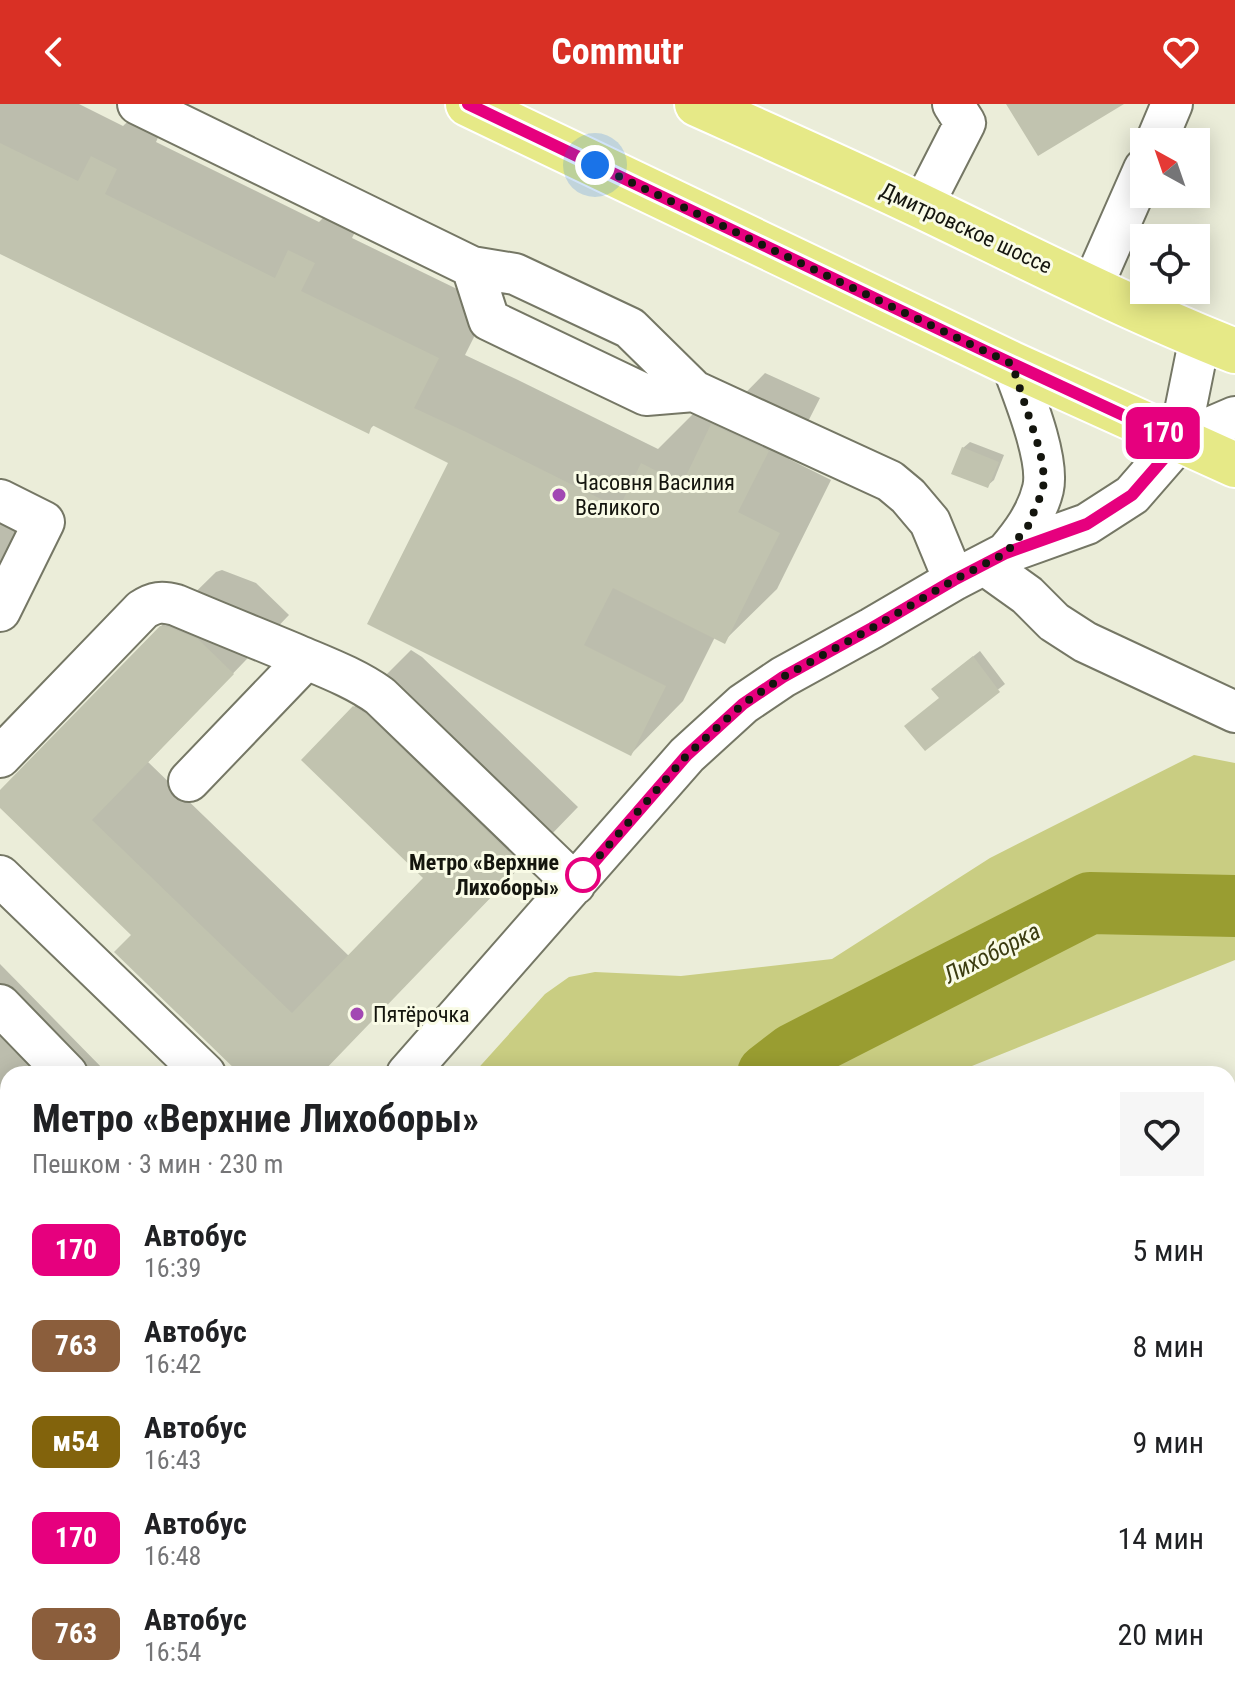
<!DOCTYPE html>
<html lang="ru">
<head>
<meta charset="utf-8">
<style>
	:root { --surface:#fff; --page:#f6f6f6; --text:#202124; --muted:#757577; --accent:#d93025 }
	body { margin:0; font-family:"Roboto Condensed",sans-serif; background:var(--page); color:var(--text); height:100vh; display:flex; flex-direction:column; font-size:30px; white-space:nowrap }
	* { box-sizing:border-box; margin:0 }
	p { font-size:26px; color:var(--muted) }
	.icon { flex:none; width:44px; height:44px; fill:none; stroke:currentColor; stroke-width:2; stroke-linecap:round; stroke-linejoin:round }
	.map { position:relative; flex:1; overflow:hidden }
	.drawer { position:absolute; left:0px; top:962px; width:1236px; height:634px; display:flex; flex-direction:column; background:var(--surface); border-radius:24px 24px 0 0; box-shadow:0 4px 20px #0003 }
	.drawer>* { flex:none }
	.badge { padding:0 16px; border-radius:12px; font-size:28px; line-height:52px }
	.needle { width:52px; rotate:320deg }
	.tools { position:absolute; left:1130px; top:24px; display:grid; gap:16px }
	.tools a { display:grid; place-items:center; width:80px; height:80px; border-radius:0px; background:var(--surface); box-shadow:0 4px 20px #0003; font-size:40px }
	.you { position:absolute; width:40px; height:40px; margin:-20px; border:6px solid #fff; border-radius:50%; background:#1a73e8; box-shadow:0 0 0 12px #1a73e833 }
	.map>.badge { position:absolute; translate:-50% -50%; box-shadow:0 0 0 4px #fff }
	.round { display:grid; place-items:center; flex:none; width:84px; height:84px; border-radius:0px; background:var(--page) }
	.summary { display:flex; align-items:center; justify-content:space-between; height:136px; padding:0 32px }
	h1 { font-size:38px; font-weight:700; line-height:60px }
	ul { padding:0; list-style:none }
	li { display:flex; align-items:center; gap:24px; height:96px; padding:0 32px }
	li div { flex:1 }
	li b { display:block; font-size:30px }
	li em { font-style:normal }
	li .badge { min-width:88px; font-weight:700; text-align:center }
	header { display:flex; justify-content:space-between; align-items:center; height:104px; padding:0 32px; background:var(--accent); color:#fff; font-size:36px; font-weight:700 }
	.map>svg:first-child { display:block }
	.green { fill:#c9cd82 }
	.shadow { fill:#0003 }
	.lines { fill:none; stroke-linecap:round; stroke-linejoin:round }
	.river { stroke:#999d31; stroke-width:62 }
	.building { fill:#c1c3af }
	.minor-casing { stroke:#757765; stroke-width:44 }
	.major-casing { stroke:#fff; stroke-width:48 }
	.minor { stroke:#fff; stroke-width:40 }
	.major { stroke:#e6e987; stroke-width:44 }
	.line-casing { stroke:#fff; stroke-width:18 }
	.line { stroke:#e6007e; stroke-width:12 }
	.walk { stroke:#14150e; stroke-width:8; stroke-dasharray:0 14.4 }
	.poi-dot { fill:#a248b3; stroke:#f9fbe6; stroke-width:3 }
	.stop-dot { fill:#fff; stroke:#e6007e; stroke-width:4 }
	.labels { text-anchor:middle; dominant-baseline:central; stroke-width:6; stroke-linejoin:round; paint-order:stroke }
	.street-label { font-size:22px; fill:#14150e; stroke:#f9fbe6 }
	.poi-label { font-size:22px; fill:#14150e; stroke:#f9fbe6; text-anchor:start }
	.stop-label { font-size:22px; font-weight:bold; fill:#14150e; stroke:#f9fbe6; text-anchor:end }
	.water-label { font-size:24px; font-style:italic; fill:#3b3c10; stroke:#f9fbe6 }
</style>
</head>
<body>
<header><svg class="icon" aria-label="back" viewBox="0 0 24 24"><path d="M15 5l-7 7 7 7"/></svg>Commutr<svg class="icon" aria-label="heart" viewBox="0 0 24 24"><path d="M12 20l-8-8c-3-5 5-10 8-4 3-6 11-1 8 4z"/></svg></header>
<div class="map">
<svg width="1235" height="1595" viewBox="0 0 1235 1595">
	<rect width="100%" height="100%" fill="#ebedd9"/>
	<!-- green -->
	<path class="green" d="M1194,651L1235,659V856L952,970H473L545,890L569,873L595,868L681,872L832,855L990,754Z
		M163,1588H285L278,1590L275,1595H160Z"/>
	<!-- shadow -->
	<path class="shadow" d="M0,0H79L123,22L145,1L168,12L156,38L319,118L342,95L366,106L352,134L490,201L465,251L516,275L658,345L695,308L716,319L765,269L820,294L789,355L831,376L777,485L724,537L715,533L683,597L631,650L451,358L375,320L368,327L0,148Z
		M970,338L1004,351L994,376L987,382L963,344Z
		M0,407L22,418L0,461Z
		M222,466L256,479L289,511L148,658L350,853L426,774L354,603L411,546L422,553L578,703L319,970H243L134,831L0,701V689L158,525L216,468Z
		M980,547L1005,580L925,644L941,594L940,579Z
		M0,860L108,970H8V1107L0,1099Z
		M8,1132V1249L0,1257V1140Z
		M1228,1442L1235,1446V1595H1111L1114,1588H1228Z
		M350,1588H430L425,1595H344Z
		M569,1588H638L634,1595H568Z
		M742,1588H951L947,1595H739Z
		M1011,1588H1039L1036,1595H1007Z"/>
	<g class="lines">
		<!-- river -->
		<path class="river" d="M768,970L794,950L1090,799L1235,802
			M199,1595L204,1588"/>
	</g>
	<!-- building -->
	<path class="building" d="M1006,0H1124L1038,52Z
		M0,39L78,77L91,52L117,65L105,90L275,174L288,146L315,159L301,187L439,254L414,304L464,327L619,404L641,359L682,380L711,320L769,347L738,408L780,429L725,540L613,484L584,541L666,582L631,652L367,520L448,359L372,321L369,330L0,150Z
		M962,343L999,358L988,384L951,370Z
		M160,522L169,523L198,535L234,570L92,716L292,909L423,774L301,656L353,602L366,610L522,761L321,970H240L114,848L131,831L0,704V686Z
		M973,552L1000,588L925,647L904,622L939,594L931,585Z"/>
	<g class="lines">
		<defs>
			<path id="minor" d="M138,0L472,163L515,170L630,224L694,287L890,377L908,392L930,418L954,476
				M1156,38L1172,0
				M922,103L965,19L953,0
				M472,163L489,216L646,291L694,287
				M1092,183L1144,65
				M1179,337L1235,313
				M0,396L44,418L0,507
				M1006,449C1022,430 1037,410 1043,385C1050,355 1023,290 1012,260
				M985,461L1027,491L1054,518L1085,538L1235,608
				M0,653L142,506C154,498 162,497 176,501C216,518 256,534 297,551C325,563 355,574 380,592L575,780
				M189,677L306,555
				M0,772L205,970
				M0,901L67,970
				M407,970L687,651L743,600L783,573L872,524L954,476L1006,449L1087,420L1132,391L1179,337L1200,233
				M1228,1013L1235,1016
				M1228,1249L1235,1235
				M0,1423L8,1414
				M25,1588L35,1595
				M542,1595L545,1588
				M688,1595L691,1588
				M1062,1595L1065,1588"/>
			<path id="major" d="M468,0L1012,260L1235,361
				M697,0C773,34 850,68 925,104C1027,153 1129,205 1235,247"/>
		</defs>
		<!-- minor casing -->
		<use href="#minor" class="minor-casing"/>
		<!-- major casing -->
		<use href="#major" class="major-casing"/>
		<!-- minor -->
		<use href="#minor" class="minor"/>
		<!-- major -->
		<use href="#major" class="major"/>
	</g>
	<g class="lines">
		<defs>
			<path id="line" d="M468,0L985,247L1179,337L1132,391L1087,420L1006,449L954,476L872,524L783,573L743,600L687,651L582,772"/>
		</defs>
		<!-- line casing -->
		<use href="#line" class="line-casing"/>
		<!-- line -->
		<use href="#line" class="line"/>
		<!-- walk -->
		<path class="walk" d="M583,771L582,772L687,651L743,600L783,573L872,524L954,476L1006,449L1028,422L1043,386L1044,372L1040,347L1012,260L595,61"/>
	</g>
	<!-- markers -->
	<g class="poi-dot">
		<circle cx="559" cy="391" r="8"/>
		<circle cx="357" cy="910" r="8"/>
	</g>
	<circle class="stop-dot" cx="583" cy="771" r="16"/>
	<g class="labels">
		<!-- street labels -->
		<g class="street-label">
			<text transform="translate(966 124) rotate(25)">Дмитровское шоссе</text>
		</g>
		<!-- poi labels -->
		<g class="poi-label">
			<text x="575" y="378">Часовня Василия<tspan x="575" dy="25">Великого</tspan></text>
			<text x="373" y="910">Пятёрочка</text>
		</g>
		<!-- stop labels -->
		<g class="stop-label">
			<text x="559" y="758">Метро «Верхние<tspan x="559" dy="25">Лихоборы»</tspan></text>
		</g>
		<!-- water labels -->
		<g class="water-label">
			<text transform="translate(992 849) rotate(-27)">Лихоборка</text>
		</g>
	</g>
</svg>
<div class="tools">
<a><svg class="needle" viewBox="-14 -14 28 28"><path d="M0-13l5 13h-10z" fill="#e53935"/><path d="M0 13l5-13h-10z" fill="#757577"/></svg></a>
<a><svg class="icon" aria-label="locate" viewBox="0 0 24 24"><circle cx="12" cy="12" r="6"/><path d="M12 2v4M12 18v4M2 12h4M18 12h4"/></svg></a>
</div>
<div class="you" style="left:595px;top:61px"></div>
<b class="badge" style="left:1163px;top:329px;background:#e6007e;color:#fff">170</b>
<section class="drawer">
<div class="summary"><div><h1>Метро «Верхние Лихоборы»</h1><p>Пешком · 3 мин · 230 m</p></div><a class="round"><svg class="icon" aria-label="heart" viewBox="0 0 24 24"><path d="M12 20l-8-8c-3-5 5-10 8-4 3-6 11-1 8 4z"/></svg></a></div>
<ul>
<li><span class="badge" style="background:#e6007e;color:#fff">170</span><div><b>Автобус</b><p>16:39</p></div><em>5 мин</em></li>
<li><span class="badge" style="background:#8b5e3c;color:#fff">763</span><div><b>Автобус</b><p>16:42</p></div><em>8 мин</em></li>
<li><span class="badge" style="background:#82630c;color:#fff">м54</span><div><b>Автобус</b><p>16:43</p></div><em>9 мин</em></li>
<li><span class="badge" style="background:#e6007e;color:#fff">170</span><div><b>Автобус</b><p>16:48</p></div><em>14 мин</em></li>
<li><span class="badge" style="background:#8b5e3c;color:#fff">763</span><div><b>Автобус</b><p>16:54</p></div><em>20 мин</em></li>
</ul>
</section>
</div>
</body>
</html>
